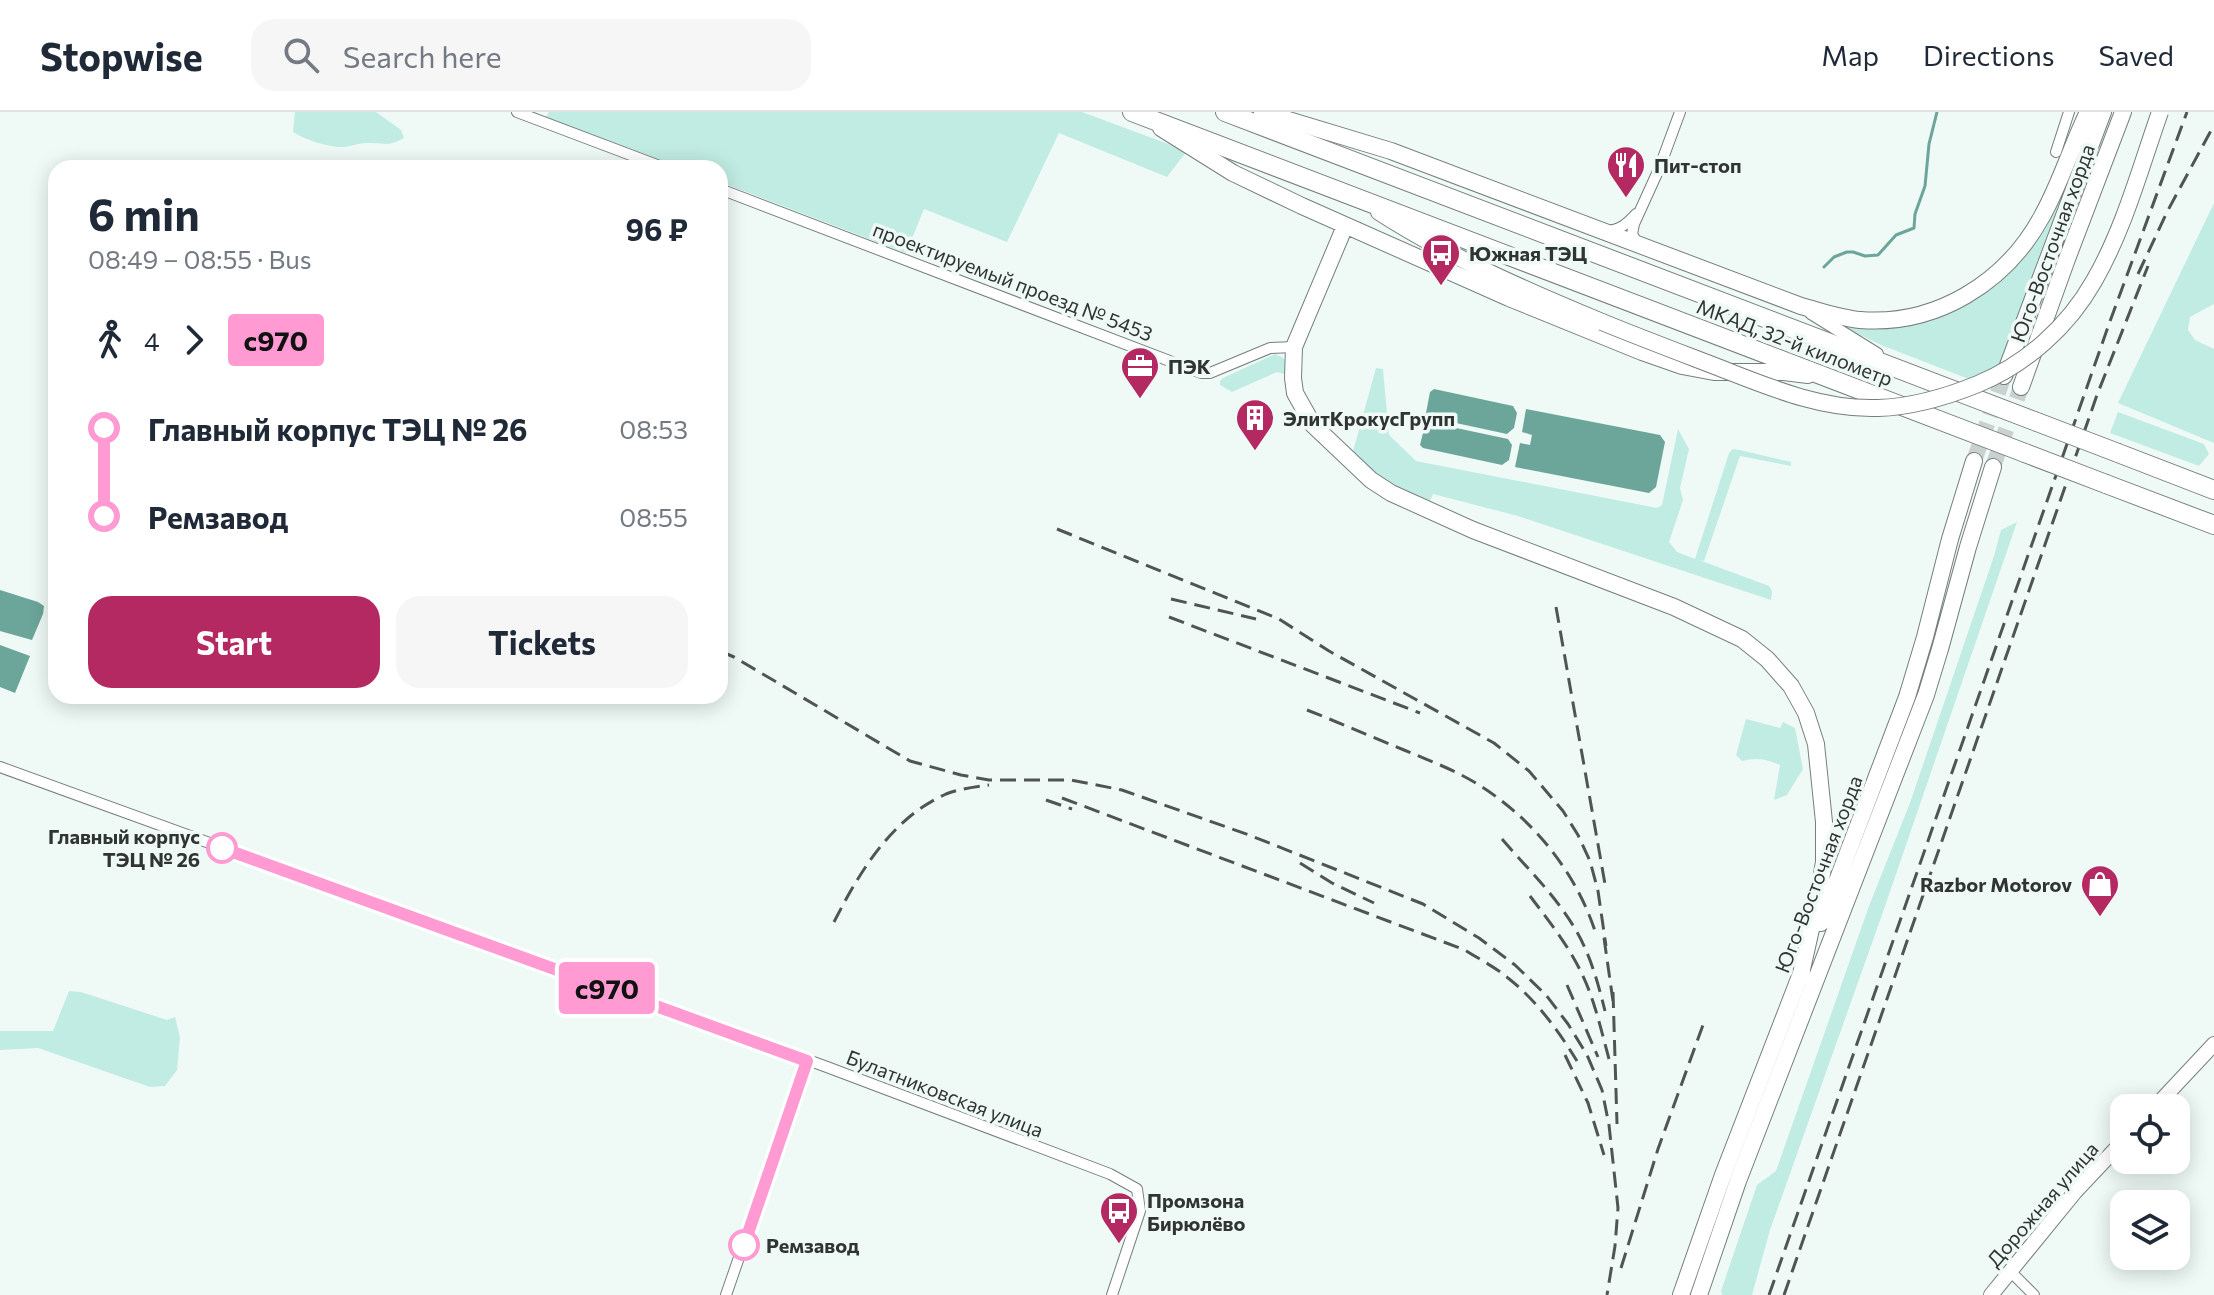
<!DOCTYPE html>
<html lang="en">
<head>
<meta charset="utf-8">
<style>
	:root { --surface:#fff; --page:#f6f6f7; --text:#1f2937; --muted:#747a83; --line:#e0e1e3; --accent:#b52962 }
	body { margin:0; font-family:Commissioner,sans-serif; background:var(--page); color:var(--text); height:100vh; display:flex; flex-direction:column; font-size:30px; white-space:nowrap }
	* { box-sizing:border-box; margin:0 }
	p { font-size:26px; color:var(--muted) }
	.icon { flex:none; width:44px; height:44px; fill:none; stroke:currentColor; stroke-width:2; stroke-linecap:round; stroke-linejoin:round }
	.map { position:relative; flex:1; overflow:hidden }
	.panel { position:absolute; left:48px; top:48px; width:680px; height:544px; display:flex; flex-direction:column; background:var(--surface); border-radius:24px; box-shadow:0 4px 20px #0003 }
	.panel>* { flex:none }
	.badge { padding:0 16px; border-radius:6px; font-size:28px; line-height:52px }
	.buttons { position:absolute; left:2110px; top:982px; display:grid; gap:16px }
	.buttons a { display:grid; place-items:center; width:80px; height:80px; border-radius:16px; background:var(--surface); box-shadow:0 4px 20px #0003; font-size:40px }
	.map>.badge { position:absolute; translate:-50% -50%; box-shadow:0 0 0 4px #fff }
	.legs { display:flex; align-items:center; gap:12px; height:88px; padding:0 40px; font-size:26px }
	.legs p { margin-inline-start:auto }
	.head { display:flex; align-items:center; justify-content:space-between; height:136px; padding:0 40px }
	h1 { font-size:44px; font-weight:700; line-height:60px }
	.button { display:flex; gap:16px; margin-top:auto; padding:16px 40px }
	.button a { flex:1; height:92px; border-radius:24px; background:var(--accent); color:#fff; font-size:32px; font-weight:700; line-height:92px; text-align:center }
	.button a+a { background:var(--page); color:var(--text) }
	ul { padding:0 40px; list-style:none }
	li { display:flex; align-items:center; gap:28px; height:88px; font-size:30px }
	li i { display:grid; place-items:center; width:12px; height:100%; margin:0 10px; background:currentColor }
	li i::after { content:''; width:20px; height:20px; margin:-10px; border:6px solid; border-radius:50%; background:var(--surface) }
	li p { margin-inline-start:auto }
	li:first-child i { background:linear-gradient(#0000 50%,currentColor 0) }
	li:last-child i { background:linear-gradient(currentColor 50%,#0000 0) }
	header { display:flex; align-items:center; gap:48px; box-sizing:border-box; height:112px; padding:0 40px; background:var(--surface); border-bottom:2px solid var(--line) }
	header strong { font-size:38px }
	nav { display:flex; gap:44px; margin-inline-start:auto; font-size:28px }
	.search { width:560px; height:72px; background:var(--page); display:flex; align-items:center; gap:20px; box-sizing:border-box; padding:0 28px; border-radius:24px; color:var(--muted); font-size:30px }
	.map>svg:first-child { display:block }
	.green { fill:#c1ece3 }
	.water { fill:#6ca59a }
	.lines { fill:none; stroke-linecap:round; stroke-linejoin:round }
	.stream { stroke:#6ca59a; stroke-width:3 }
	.primary-tunnel { stroke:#c9d2d0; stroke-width:16; stroke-dasharray:16 8; stroke-linecap:butt }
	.minor-casing { stroke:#767f7d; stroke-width:12 }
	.tertiary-casing { stroke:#767f7d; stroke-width:14 }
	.secondary-casing { stroke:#767f7d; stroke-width:16 }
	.primary-casing { stroke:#767f7d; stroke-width:18 }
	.trunk-casing { stroke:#767f7d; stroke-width:20 }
	.minor { stroke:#fff; stroke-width:10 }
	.tertiary { stroke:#fff; stroke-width:12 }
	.secondary { stroke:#fff; stroke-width:14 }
	.primary { stroke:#fff; stroke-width:16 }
	.trunk { stroke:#fff; stroke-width:18 }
	.rail { stroke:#505554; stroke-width:3; stroke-dasharray:16 8; stroke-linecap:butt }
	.primary-bridge-casing { stroke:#767f7d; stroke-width:18; stroke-linecap:butt }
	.trunk-bridge-casing { stroke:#767f7d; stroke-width:20; stroke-linecap:butt }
	.primary-bridge { stroke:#fff; stroke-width:16 }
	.trunk-bridge { stroke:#fff; stroke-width:18 }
	.line-1-casing { stroke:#fff; stroke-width:18 }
	.line-1 { stroke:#ff9ad2; stroke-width:12 }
	.stop-1-dot { fill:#fff; stroke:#ff9ad2; stroke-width:4 }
	.labels { text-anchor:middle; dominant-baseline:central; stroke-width:7; stroke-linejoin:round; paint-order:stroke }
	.poi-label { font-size:20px; font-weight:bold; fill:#303433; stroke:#effaf7; text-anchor:start }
	.street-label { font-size:20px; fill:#303433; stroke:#effaf7 }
	.stop-label { font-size:20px; font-weight:bold; fill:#303433; stroke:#effaf7; text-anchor:end }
</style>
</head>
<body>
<header>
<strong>Stopwise</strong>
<div class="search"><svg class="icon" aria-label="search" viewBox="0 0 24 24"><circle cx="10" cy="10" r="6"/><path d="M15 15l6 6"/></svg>Search here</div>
<nav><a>Map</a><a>Directions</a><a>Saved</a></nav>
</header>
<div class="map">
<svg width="2214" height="1183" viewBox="0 0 2214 1183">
	<rect width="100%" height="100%" fill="#effaf7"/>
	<!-- green -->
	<path class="green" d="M295,0H376L401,18L404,26C388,35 384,31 367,31C358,31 350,35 342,35C326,35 306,28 293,20Z
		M549,0H1082L1187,39L1167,65L1059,21L1007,130L924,97L906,141L720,70V56H682L546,5Z
		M2091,14L1992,276L1881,233L1840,213V211C1866,211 1894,213 1920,210C1938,208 1956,198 1971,189C2039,149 2059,81 2091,14Z
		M2214,91V192L2190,205L2188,218L2195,228L2214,237V331L2118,291Z
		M1275,242C1283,245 1288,248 1288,257L1284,262L1277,260L1232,280L1220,273V269L1223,266Z
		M1376,256L1383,257L1389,323L1416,349L1657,396L1662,393L1678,317L1689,337L1680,376L1683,388L1669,430L1677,440L1695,447L1729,341L1733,337L1740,338L1791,350V354L1740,344L1704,449L1699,448L1769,474L1772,479L1771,488L1518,404L1433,382L1430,389L1375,364L1352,343Z
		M2118,300L2204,332L2209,342L2199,354L2110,321Z
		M2017,410L1883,800L1770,1118L1752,1183H1722L1721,1179L1757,1073L1776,1059L1869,794L1910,691L1994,444L2001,418Z
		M1746,607L1780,616L1783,610L1795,616L1803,657L1787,683L1774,688L1780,653C1766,647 1757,645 1742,649L1736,643Z
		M69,879L81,880L167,908L175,905L180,925L177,958L165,974L150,975L38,936L0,938V919H53Z"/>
	<!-- water -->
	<path class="water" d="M1434,277L1513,294L1517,301L1514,316L1507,322L1428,305L1426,301L1430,280Z
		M1526,297L1660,323L1665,330L1656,375L1649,381L1515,355L1520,331L1530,333L1532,323L1522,320Z
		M1428,310L1508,327L1512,333L1509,348L1502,353L1423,336L1420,333L1425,313Z
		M0,478L38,490L44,494L43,502L32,528L0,519Z
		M0,533L30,544L15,581L0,575Z"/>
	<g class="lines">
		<!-- stream -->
		<path class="stream" d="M1824,155L1834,145L1847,140H1853L1865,144L1878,143L1896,123L1914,116L1915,102L1925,74L1929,32L1937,0"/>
		<!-- primary-tunnel -->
		<path class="primary-tunnel" d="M1974,349L2002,269
			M1993,355L2021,275"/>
		<defs>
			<path id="minor" d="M517,0L665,56
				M2056,40L2069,0
				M720,77L1201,261H1210L1270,236L1294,235
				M1606,119C1620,118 1627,112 1636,102
				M1637,131L1632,122L1634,112L1659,57L1680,0
				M0,655L827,955L1110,1062L1137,1077L1140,1099L1112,1183
				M2010,1159L2034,1183
				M726,1183L807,949"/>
			<path id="tertiary" d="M1811,201L1877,242"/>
			<path id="secondary" d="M2154,996L2214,932
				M1991,1183L2075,1080L2124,1028"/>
			<path id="primary" d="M1262,0L1391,39L1801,194C1820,199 1840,206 1860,208C1936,214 2005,171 2041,106C2060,73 2071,35 2088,0
				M1161,16L1233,61L1302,94L1509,186L1642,240L1682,254L1714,260H1784L1808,263
				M1379,100C1449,145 1525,178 1602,210
				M1345,114L1294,235L1293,266L1295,281L1313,313L1371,368L1391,381L1473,418L1674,495L1742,527L1767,547L1791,574L1806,601L1816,632L1824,710V750L1816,795L1800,866
				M2004,264L2103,0
				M2021,275L2067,147L2123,0
				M1821,811L1907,585L1925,525L1950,427L1974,349
				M1681,1183L1723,1063L1802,859
				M1699,1183L1738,1069L1926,583L1940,537L1968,435L1993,355"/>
			<path id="trunk" d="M1132,0L2025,341
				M1225,0L2037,310
				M2118,341L2214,378
				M2106,372L2214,413"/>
		</defs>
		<!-- minor casing -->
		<use href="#minor" class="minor-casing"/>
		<!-- tertiary casing -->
		<use href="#tertiary" class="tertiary-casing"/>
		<!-- secondary casing -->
		<use href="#secondary" class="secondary-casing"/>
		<!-- primary casing -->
		<use href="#primary" class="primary-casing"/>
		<!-- trunk casing -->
		<use href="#trunk" class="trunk-casing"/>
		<!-- minor -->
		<use href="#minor" class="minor"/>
		<!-- tertiary -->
		<use href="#tertiary" class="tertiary"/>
		<!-- secondary -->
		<use href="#secondary" class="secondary"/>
		<!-- primary -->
		<use href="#primary" class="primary"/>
		<!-- trunk -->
		<use href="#trunk" class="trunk"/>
		<!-- rail -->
		<path class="rail" d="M2138,162L2167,100L2214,13
			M1057,417L1279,507L1329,539L1494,631L1529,659L1563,699L1578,723L1590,749L1598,779L1606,834
			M1171,487L1256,507
			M1556,495L1605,772
			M1169,505L1420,601
			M720,539L734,545L910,649L961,663L989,668H1071L1122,678L1249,723L1423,792L1479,826L1515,853L1546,883L1568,912L1587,943L1602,978L1609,1013L1618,1096L1615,1134L1607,1183
			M1307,598C1340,611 1372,625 1404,638C1430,649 1458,659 1482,675C1535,709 1577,762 1596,822
			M1062,686L1465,838C1479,847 1495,855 1508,866C1536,888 1558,918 1577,949
			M1046,688L1072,697
			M1502,727C1526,755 1555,783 1574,815C1590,841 1598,871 1605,899
			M1300,751L1332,771L1374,791
			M1530,784C1548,808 1569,834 1582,862C1595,889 1601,918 1609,947
			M834,810C860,759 892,706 946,682C959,677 975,675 989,673
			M1604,826L1613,889
			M1567,873L1598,945
			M1613,880L1617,1012
			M1565,943L1588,991L1604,1043
			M1621,1156L1658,1037L1703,913
			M1769,1183L2109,212L2187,0
			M1784,1183L2097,283L2148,154"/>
		<defs>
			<path id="primary-bridge" d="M1602,210C1641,226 1681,241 1720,256C1771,276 1823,298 1878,296C1913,295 1946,285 1978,272C2026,252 2068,215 2094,169C2124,117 2140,57 2160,0"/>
			<path id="trunk-bridge" d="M2037,310L2118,341
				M2025,341L2106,372"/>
		</defs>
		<!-- primary-bridge casing -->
		<use href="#primary-bridge" class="primary-bridge-casing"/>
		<!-- trunk-bridge casing -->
		<use href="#trunk-bridge" class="trunk-bridge-casing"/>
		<!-- primary-bridge -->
		<use href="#primary-bridge" class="primary-bridge"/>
		<!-- trunk-bridge -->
		<use href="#trunk-bridge" class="trunk-bridge"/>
	</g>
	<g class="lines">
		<defs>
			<path id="line-1" d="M222,736L807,949L744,1133"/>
		</defs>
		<!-- line-1 casing -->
		<use href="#line-1" class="line-1-casing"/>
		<!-- line-1 -->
		<use href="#line-1" class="line-1"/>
	</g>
	<!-- icons -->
	<defs>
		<symbol id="restaurant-pin" viewBox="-11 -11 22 30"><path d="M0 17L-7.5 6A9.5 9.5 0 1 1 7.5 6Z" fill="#b52962" stroke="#effaf7"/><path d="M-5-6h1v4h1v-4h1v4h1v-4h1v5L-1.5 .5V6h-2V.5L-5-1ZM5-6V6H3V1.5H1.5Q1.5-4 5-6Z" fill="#fff"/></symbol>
		<symbol id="bus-pin" viewBox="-11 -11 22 30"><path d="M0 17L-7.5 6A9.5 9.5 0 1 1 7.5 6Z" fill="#b52962" stroke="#effaf7"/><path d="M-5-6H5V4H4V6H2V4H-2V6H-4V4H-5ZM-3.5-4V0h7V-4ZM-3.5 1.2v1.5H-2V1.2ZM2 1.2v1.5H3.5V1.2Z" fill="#fff"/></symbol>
		<symbol id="office-pin" viewBox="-11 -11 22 30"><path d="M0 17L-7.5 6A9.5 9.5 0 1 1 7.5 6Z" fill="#b52962" stroke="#effaf7"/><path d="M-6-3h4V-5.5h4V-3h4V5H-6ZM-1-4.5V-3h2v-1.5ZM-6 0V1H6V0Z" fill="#fff"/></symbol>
		<symbol id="building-pin" viewBox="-11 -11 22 30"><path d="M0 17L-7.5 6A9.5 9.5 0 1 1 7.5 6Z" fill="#b52962" stroke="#effaf7"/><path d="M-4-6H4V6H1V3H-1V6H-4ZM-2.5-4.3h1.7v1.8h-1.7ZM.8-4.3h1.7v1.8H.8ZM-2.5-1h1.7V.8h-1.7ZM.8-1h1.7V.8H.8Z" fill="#fff"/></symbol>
		<symbol id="shop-pin" viewBox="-11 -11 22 30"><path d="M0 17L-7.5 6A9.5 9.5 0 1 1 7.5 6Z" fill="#b52962" stroke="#effaf7"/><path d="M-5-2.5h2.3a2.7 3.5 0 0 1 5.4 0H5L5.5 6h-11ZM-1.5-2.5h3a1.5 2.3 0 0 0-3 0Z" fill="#fff"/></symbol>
	</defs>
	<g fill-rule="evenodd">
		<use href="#restaurant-pin" x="1604" y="31" width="44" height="60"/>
		<use href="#bus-pin" x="1419" y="119" width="44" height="60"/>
		<use href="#office-pin" x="1118" y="232" width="44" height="60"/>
		<use href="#building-pin" x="1233" y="284" width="44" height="60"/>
		<use href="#shop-pin" x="2078" y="750" width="44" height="60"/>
		<use href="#bus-pin" x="1097" y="1077" width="44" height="60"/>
	</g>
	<!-- markers -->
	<g class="stop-1-dot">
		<circle cx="222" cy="736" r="14"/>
		<circle cx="744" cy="1133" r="14"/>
	</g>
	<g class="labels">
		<!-- poi labels -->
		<g class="poi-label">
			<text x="1654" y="53">Пит-стоп</text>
			<text x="1469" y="141">Южная ТЭЦ</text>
			<text x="1168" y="254">ПЭК</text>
			<text x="1283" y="306">ЭлитКрокусГрупп</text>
			<text x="2072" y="772" text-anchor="end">Razbor Motorov</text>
			<text x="1147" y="1088">Промзона<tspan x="1147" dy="23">Бирюлёво</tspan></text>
		</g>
		<!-- street labels -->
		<g class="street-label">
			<text transform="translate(2052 131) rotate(-70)">Юго-Восточная хорда</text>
			<text transform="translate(1013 169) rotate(21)">проектируемый проезд № 5453</text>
			<text transform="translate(1795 230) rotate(21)">МКАД, 32-й километр</text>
			<text transform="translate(1818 762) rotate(-69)">Юго-Восточная хорда</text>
			<text transform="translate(945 981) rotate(21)">Булатниковская улица</text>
			<text transform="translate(2042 1092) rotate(-49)">Дорожная улица</text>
		</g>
		<!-- stop labels -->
		<g class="stop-label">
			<text x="200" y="724">Главный корпус<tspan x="200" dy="23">ТЭЦ № 26</tspan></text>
			<text x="766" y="1133" text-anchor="start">Ремзавод</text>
		</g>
	</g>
</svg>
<div class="buttons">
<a><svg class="icon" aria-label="locate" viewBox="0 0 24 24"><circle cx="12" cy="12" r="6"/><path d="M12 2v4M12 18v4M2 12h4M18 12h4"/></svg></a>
<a><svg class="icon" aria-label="layers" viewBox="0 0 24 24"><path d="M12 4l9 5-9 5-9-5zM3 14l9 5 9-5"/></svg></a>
</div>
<b class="badge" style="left:607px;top:876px;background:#ff9ad2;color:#111">с970</b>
<section class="panel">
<div class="head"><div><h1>6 min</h1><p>08:49 – 08:55 · Bus</p></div><b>96 ₽</b></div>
<div class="legs"><svg class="icon" aria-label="walk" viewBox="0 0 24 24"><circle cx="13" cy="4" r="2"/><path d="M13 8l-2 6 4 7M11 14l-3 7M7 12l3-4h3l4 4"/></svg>4<svg class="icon" aria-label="forward" viewBox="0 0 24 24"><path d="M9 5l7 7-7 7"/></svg><b class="badge" style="background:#ff9ad2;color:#111">с970</b></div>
<ul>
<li><i style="color:#ff9ad2"></i><b>Главный корпус ТЭЦ № 26</b><p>08:53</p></li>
<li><i style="color:#ff9ad2"></i><b>Ремзавод</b><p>08:55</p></li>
</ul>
<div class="button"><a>Start</a><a>Tickets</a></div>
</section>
</div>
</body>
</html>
